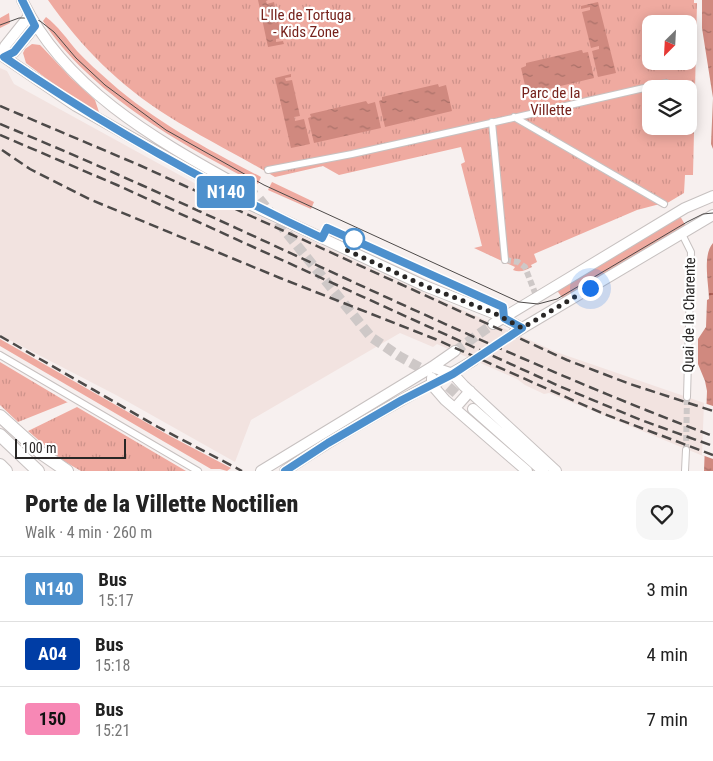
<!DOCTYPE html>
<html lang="en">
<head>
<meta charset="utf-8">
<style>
	:root { --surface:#fff; --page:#f6f6f6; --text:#222; --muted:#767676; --line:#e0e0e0 }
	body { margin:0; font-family:"Roboto Condensed",sans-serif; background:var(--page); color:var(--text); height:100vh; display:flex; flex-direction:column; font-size:19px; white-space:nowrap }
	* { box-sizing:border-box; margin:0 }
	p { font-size:16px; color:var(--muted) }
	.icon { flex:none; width:28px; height:28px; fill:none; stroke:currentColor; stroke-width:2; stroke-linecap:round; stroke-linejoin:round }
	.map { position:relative; height:471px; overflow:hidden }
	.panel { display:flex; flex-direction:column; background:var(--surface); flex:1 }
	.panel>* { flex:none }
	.badge { padding:0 10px; border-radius:4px; font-size:18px; line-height:32px }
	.needle { width:32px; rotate:204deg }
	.fabs { position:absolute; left:642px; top:15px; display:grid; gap:10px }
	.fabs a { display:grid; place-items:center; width:55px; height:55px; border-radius:10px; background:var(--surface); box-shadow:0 2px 12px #0003; font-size:25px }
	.scale { position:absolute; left:15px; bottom:12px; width:111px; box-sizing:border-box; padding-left:5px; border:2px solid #292726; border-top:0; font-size:14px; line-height:18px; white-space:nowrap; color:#292726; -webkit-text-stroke:4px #fff; paint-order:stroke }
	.you { position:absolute; width:25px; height:25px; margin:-12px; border:4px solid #fff; border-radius:50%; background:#1a73e8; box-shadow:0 0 0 8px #1a73e833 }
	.map>.badge { position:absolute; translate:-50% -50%; box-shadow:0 0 0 2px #fff }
	.round { display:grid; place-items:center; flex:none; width:52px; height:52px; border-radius:15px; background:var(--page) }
	.overview { display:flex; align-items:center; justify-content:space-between; height:85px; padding:0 25px }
	h1 { font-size:24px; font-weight:800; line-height:38px }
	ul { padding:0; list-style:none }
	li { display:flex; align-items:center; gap:15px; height:65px; padding:0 25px; border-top:1px solid var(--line) }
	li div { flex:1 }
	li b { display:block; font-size:19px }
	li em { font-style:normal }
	li .badge { min-width:55px; font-weight:700; text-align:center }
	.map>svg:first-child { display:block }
	.built { fill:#f2e3e0 }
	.grass { fill:#efaaa0 }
	.park { fill:url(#park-tufts); fill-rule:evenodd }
	.water { fill:url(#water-ripples) }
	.pier { fill:#f7f0ef }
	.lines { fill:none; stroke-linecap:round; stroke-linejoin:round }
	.ferry { stroke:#8c362e; stroke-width:1; stroke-dasharray:6 5; stroke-linecap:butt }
	.street-tunnel { stroke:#cec8c7; stroke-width:6; stroke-dasharray:6 3; stroke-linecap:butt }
	.primary-tunnel { stroke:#cec8c7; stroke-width:10; stroke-dasharray:10 5; stroke-linecap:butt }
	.street-casing { stroke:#c7c1c0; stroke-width:8 }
	.primary-casing { stroke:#c7c1c0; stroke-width:12 }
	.highway-casing { stroke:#c7c1c0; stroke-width:14 }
	.street { stroke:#fff; stroke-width:6 }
	.primary { stroke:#fff; stroke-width:10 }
	.highway { stroke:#fff; stroke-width:12 }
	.tram { stroke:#4d4a49; stroke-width:1 }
	.rail { stroke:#4d4a49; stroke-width:2.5; stroke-dasharray:10 5; stroke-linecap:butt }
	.line-casing { stroke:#fff; stroke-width:11 }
	.line { stroke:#4d90cd; stroke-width:8 }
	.walk { stroke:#292726; stroke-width:5; stroke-dasharray:0 9 }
	.stop-dot { fill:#fff; stroke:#4d90cd; stroke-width:2.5 }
	.labels { text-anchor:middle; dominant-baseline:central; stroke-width:4.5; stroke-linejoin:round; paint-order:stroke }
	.park-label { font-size:15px; fill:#76221c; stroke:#fff }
	.street-label { font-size:15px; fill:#292726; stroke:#fff }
</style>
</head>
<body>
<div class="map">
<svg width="713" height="471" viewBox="0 0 713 471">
	<defs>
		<pattern id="park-tufts" width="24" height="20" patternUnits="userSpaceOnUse" patternTransform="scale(1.25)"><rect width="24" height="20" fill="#efaaa0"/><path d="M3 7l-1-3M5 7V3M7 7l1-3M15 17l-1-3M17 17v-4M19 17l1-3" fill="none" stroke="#cd928a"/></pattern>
		<pattern id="water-ripples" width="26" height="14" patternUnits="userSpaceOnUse" patternTransform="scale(1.25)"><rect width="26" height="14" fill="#d0897f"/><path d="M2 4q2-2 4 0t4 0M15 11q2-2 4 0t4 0" fill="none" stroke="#a97068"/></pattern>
	</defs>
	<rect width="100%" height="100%" fill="#f7f0ef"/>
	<!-- built -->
	<path class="built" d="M0,68L7,71L14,84L225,200L381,273L556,352L713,406V460L549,393L544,394L525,385L517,379L437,344L433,347L400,333L251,420L235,462L116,395L0,335Z"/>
	<!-- grass -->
	<path class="grass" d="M9,13L10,23L0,28V18Z
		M46,17C58,26 67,39 77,51C87,62 99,72 110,82C155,122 209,150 261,177L258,184C183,146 89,93 43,21Z
		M32,44L40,45L43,48L71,78L95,100L100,115L81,105L26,63L23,53L25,49Z
		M272,182L314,202L311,209L268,190Z
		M680,216L687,228L563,299L556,289Z
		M0,339L170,436L231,468L227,471L220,469H211L0,346Z"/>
	<!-- park -->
	<path class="park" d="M48,0H694V3H697L693,175H685L684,193L664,205H656L637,210L534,254L537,262L531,265L532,267C526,270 520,273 513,270L515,267L474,248L482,246L461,164L465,162L461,147L339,175L323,166L275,177C240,156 203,138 168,116C120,86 81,47 48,0ZM651,24H689V61H651ZM651,89H689V126H651Z
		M0,362L67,402H68L18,422L0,405Z
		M77,407L186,471H81L62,460L28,431Z"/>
	<!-- water -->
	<path class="water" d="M258,0H268L266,1L267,4L274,2L282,38L276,39V42L283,41L284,44L268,47Z
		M702,0H713V149L711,144L713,98L702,28Z
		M598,2L616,73L598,77L592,51L599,49V46L591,48L582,12L590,10V7L581,9V6Z
		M582,50L583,53L588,52L594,78L527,94L521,68L526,66V63Z
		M291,74V77L285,78L286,81L292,80L300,116L294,117L295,121L304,119L310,144L291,148L275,78Z
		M438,84L439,87L446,85L452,111L385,127L379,101L382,100V97Z
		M366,101L368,104L375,102L381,128L314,143L308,118L311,117L310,114Z
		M713,243V471H704L707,391L705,381L698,364V339L706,327L707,300L709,299C709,285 702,255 713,243Z"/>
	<!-- pier -->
	<path class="pier" d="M704,403L713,406V459L702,455Z"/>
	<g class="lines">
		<!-- ferry -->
		<path class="ferry" d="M709,294H713"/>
		<!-- street-tunnel -->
		<path class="street-tunnel" d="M505,260L518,262L525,267L537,298
			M686,450L687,397"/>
		<!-- primary-tunnel -->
		<path class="primary-tunnel" d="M234,183L257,196L371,337L399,356L440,379L473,409
			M455,351L493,324
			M474,360L514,333"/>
		<defs>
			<path id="street" d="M514,117L664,204
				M492,122L505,260
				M268,170L352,154L460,130L666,83
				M682,234L691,252L687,397
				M0,355L198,471
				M685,471L686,450"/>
			<path id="primary" d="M22,0C64,87 153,138 234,183
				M4,57L76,106L251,205L425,286L493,313L522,328
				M4,57L5,46L29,16
				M4,57L14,52L35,26
				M493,324L685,208L713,196
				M514,333L713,215
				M432,367L453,374L464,386L556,471
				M432,378V385L445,400L527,471
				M455,408L470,391
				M473,409L543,471
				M261,471L432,367L455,351
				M285,471C322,445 361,423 400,401C425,387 450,375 474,360"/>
			<path id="highway" d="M0,416L41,453L67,471
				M0,435L38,471
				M0,465L6,471"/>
		</defs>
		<!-- street casing -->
		<use href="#street" class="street-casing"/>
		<!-- primary casing -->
		<use href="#primary" class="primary-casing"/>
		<!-- highway casing -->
		<use href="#highway" class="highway-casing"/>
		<!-- street -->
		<use href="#street" class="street"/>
		<!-- primary -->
		<use href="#primary" class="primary"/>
		<!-- highway -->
		<use href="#highway" class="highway"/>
		<!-- tram -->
		<path class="tram" d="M0,25L19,18H30L40,21L54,32L76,58L105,85L166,130L264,185L519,302L538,304L557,299L687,222L703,214L713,213"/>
		<!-- rail -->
		<path class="rail" d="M0,106L139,165L567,360L630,384L713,411
			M0,124C240,223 470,345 713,436
			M0,135L117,185L559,386L641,420L713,446
			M2,150L30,169L89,199L280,278L435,339L604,414L713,455
			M0,336L158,427L242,471"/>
	</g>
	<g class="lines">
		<defs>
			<path id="line" d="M22,0L35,26L14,52L4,57C104,126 211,186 322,238L327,228L503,307L504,318L522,328L453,374L402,400L328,443L285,471"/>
		</defs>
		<!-- line casing -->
		<use href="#line" class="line-casing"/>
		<!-- line -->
		<use href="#line" class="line"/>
		<!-- walk -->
		<path class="walk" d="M354,239L344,249L425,286L494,313L522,328L590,288"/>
	</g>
	<!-- markers -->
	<circle class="stop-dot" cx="354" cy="239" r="10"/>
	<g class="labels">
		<!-- park labels -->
		<g class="park-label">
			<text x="306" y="15">L'Ile de Tortuga<tspan x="306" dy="17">- Kids Zone</tspan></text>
			<text x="551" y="93">Parc de la<tspan x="551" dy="17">Villette</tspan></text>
		</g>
		<!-- street labels -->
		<g class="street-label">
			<text transform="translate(689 315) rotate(-89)">Quai de la Charente</text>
		</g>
	</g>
</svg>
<div class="fabs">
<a><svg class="needle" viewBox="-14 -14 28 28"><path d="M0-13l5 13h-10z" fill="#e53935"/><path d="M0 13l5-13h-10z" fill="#767676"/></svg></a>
<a><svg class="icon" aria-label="layers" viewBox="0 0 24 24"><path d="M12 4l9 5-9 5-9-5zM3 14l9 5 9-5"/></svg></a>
</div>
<div class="scale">100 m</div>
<div class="you" style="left:590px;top:288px"></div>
<b class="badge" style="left:226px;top:192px;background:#4d90cd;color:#fff">N140</b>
</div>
<section class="panel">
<div class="overview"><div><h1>Porte de la Villette Noctilien</h1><p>Walk · 4 min · 260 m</p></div><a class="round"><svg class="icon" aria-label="heart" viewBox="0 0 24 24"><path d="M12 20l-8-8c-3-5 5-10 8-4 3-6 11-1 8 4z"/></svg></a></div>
<ul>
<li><span class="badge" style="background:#4d90cd;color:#fff">N140</span><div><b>Bus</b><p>15:17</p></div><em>3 min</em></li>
<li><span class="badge" style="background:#003da5;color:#fff">A04</span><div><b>Bus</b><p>15:18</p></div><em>4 min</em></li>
<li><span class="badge" style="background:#f788b5;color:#111">150</span><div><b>Bus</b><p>15:21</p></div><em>7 min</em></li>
</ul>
</section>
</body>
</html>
